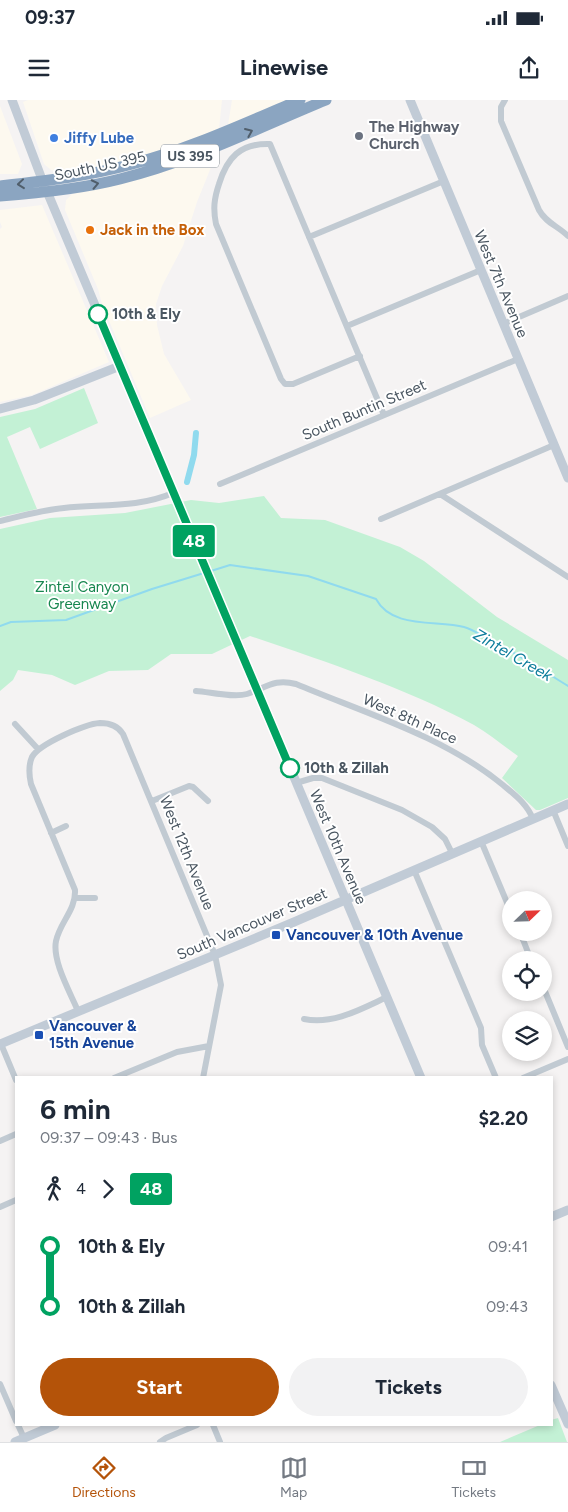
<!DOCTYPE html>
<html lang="en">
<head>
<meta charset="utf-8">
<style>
	:root { --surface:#fff; --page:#f2f2f3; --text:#1f2937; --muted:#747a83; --line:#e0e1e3; --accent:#b45309 }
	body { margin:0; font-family:Figtree,sans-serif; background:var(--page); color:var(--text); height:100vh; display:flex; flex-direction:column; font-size:19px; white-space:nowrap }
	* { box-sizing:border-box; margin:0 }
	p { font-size:16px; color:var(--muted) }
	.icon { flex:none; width:28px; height:28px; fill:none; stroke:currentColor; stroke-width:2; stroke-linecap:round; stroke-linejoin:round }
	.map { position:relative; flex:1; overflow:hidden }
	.drawer { position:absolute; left:15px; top:976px; width:538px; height:350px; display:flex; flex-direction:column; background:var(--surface); border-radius:0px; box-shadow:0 2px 8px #0003 }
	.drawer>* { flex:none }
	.badge { padding:0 10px; border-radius:4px; font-size:18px; line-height:32px }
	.needle { width:32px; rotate:67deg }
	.tools { position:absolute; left:502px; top:791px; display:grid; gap:10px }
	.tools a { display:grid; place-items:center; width:50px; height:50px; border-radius:50%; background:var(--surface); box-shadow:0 2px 8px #0003; font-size:25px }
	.map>.badge { position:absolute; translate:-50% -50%; box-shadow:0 0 0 2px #fff }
	.legs { display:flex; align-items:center; gap:8px; height:55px; padding:0 25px; font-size:16px }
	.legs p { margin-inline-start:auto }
	.overview { display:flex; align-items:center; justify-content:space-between; height:85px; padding:0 25px }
	h1 { font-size:28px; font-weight:700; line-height:38px }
	.cta { display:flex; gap:10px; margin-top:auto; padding:10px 25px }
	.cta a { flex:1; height:58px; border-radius:30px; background:var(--accent); color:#fff; font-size:20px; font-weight:700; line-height:58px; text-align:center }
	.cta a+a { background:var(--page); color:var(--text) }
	ul { padding:0 25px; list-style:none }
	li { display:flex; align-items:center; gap:18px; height:60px; font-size:19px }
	li i { display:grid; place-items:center; width:8px; height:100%; margin:0 6px; background:currentColor }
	li i::after { content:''; width:12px; height:12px; margin:-6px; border:4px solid; border-radius:50%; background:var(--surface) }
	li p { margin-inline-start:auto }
	li:first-child i { background:linear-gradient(#0000 50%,currentColor 0) }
	li:last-child i { background:linear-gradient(currentColor 50%,#0000 0) }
	.status { display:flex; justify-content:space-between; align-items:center; height:35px; padding:0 25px; background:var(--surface); direction:ltr }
	.status svg { height:14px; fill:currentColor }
	header { display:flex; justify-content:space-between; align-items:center; height:65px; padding:0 25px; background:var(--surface); font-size:22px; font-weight:700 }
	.dock { display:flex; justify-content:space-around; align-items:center; height:70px; border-top:1px solid var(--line); background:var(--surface); font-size:14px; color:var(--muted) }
	.dock a { display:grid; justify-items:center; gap:2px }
	.dock .selected { color:var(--accent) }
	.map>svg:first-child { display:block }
	.commercial { fill:#fdf9ef }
	.green { fill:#c3f1d5 }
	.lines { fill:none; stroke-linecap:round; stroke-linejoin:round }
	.stream { stroke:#90daee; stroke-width:2 }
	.canal { stroke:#90daee; stroke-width:6 }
	.street { stroke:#c1cad2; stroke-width:6 }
	.secondary { stroke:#c1cbd6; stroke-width:9 }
	.highway { stroke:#8ba5c1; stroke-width:11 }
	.oneway { stroke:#505e6b }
	.line-1-casing { stroke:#fff; stroke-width:11 }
	.line-1 { stroke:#00a261; stroke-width:8 }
	.worship-dot { fill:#6b7280; stroke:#fff; stroke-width:2 }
	.shop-dot { fill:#3f7fe0; stroke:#fff; stroke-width:2 }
	.food-dot { fill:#e8710a; stroke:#fff; stroke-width:2 }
	.stop-1-dot { fill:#fff; stroke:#00a261; stroke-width:2.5 }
	.transit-dot { fill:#1a4fb4; stroke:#fff; stroke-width:2 }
	.labels { text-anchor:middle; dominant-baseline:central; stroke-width:4; stroke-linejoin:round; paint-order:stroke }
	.shield { fill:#fff; stroke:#808990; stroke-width:1 }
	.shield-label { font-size:14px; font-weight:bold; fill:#4a5661 }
	.worship-label { font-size:15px; font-weight:bold; fill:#5b616d; stroke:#fff; text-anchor:start }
	.shop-label { font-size:15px; font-weight:bold; fill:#366cbe; stroke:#fff; text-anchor:start }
	.street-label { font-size:15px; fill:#4a5661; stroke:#fff }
	.food-label { font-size:15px; font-weight:bold; fill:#c56008; stroke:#fff; text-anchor:start }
	.stop-label { font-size:15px; font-weight:bold; fill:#4a5661; stroke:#fff; text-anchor:start }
	.park-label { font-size:15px; fill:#17864f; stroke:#fff }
	.transit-label { font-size:15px; font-weight:bold; fill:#164399; stroke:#fff; text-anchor:start }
	.water-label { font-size:16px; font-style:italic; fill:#0c7c9b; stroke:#fff }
</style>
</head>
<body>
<div class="status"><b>09:37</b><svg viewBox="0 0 49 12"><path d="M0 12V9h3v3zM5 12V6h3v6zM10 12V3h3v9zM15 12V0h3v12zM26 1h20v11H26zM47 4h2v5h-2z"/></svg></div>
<header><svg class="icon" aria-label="menu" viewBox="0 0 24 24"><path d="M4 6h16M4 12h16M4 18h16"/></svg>Linewise<svg class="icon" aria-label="share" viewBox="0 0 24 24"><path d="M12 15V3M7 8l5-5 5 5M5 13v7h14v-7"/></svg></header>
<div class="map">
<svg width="568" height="1342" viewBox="0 0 568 1342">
	<rect width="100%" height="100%" fill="#f5f3f3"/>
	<!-- commercial -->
	<path class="commercial" d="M28,0H222L219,29L171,47L105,67L85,68L59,72L51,70L44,64L23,2Z
		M232,0H288L228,25Z
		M0,6L22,64L18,74H0Z
		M218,50L197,102L183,146L162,186L156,204L157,225L164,254L191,300L150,318L102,204L98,189L65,110L66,100L72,94Z
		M42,105L109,262L32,295L0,302V129L2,127L0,122V110Z"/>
	<!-- green -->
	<path class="green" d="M84,288L98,323L40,349L30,327L7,337L37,409L0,417V317L35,309Z
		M264,396L281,418L325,420L400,447L424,461L497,517L568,560V698L540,710H536L502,678L518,656C504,646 489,634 474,625C403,587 326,562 250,536L212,554H171L148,570L109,571L75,585L52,575L18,570L13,580L0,591V429L50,418L125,413L191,400L219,403Z
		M558,1318L567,1342H500L540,1325H551V1320Z"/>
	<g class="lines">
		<!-- stream -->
		<path class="stream" d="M211,471L230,465L308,476L376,499C392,529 436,520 464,527C472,529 481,535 488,539C516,553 542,570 568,586
			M0,526L11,522L66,520L152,489L204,473"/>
		<!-- canal -->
		<path class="canal" d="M187,382L194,355L196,333"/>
		<!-- street -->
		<path class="street" d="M505,0L501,7V21L539,110C546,123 558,126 568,136
			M309,137L444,81
			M503,224L568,196
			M347,226L481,170
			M360,256L293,284H285L281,279L216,124C213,109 214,99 219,84C227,58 240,43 270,44L384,315
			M220,384L518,259
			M440,394L568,477
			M381,419L554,345
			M0,421C21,416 42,410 64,408C101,404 138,408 173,393
			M196,591C210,592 234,598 247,594C266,588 274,578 296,584C365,613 445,637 503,685C516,696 527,704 533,719
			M15,624L38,649
			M296,683L313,678H322L402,710L432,727L445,739L452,753
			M152,701L189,686L193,687L208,701
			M553,710L568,746
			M51,733L66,726
			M481,741L511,812
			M414,770L481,928L482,945L496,978
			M75,798H95
			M520,832L531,860
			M544,889L568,947
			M78,911C70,892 52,861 56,841C60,822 76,810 75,790L31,684C29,675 28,666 32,657C39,644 85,624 100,623C109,623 118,626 123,634L215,855L221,885L203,978
			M304,919C333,925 361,909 387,897
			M1,944L16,980
			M114,978L177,952L209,946
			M523,978L568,959
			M0,1041L16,1034
			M0,1107L16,1100
			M0,1284L16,1321
			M18,1325L24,1338
			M213,1325L220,1342
			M160,1342L166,1338L197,1325"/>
		<!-- secondary -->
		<path class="secondary" d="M12,0L43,82L421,978
			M410,0L568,378
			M0,309L34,300L120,266
			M0,944L294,822L568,704
			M551,1117L568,1110
			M551,1285L568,1324
			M15,1342L55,1325"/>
		<!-- highway -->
		<path class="highway" d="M0,86C44,81 89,76 132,64C190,49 245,23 300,0
			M0,96C41,93 81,89 120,79C190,62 260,27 326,0"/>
	</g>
	<!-- one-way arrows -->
	<defs><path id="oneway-chevron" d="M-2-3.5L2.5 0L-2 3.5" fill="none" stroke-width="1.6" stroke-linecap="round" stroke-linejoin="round" transform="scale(1.25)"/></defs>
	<g class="oneway">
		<use href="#oneway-chevron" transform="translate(249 32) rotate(-23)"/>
		<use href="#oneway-chevron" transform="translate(21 84) rotate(174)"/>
		<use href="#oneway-chevron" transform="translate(95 84) rotate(-12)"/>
	</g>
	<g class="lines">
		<defs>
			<path id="line-1" d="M98,214L290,668"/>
		</defs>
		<!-- line-1 casing -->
		<use href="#line-1" class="line-1-casing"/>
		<!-- line-1 -->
		<use href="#line-1" class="line-1"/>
	</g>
	<!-- markers -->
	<circle class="worship-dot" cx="359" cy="36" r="5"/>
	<circle class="shop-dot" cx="54" cy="38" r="5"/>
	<circle class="food-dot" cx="90" cy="130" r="5"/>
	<g class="stop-1-dot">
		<circle cx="98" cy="214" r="9"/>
		<circle cx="290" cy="668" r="9"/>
	</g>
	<g class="transit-dot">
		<rect x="271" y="830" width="10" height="10" rx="2.5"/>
		<rect x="34" y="930" width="10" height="10" rx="2.5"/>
	</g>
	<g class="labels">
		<!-- shield labels -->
		<rect class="shield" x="161" y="44.5" width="58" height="23" rx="4"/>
		<g class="shield-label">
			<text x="190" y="56">US 395</text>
		</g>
		<!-- worship labels -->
		<g class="worship-label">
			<text x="369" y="27">The Highway<tspan x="369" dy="17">Church</tspan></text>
		</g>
		<!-- shop labels -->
		<g class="shop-label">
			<text x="64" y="38">Jiffy Lube</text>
		</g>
		<!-- street labels -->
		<g class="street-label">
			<text transform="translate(100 66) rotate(-12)">South US 395</text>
			<text transform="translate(501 184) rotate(67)">West 7th Avenue</text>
			<text transform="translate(364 310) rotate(-23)">South Buntin Street</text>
			<text transform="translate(410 619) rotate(24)">West 8th Place</text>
			<text transform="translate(338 747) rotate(67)">West 10th Avenue</text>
			<text transform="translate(187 753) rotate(68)">West 12th Avenue</text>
			<text transform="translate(252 824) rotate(-23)">South Vancouver Street</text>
		</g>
		<!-- food labels -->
		<g class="food-label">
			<text x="100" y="130">Jack in the Box</text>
		</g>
		<!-- stop labels -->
		<g class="stop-label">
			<text x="112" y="214">10th &amp; Ely</text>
			<text x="304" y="668">10th &amp; Zillah</text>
		</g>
		<!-- park labels -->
		<g class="park-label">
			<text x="82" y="487">Zintel Canyon<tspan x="82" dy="17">Greenway</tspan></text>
		</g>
		<!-- transit labels -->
		<g class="transit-label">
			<text x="286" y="835">Vancouver &amp; 10th Avenue</text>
			<text x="49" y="926">Vancouver &amp;<tspan x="49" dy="17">15th Avenue</tspan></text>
		</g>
		<!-- water labels -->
		<g class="water-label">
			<text transform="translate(513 555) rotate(30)">Zintel Creek</text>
		</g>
	</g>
</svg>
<div class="tools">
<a><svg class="needle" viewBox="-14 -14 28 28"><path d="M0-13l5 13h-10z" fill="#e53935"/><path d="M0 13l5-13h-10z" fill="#747a83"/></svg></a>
<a><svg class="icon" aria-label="locate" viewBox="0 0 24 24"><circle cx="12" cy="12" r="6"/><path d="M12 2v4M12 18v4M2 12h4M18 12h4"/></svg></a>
<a><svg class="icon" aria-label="layers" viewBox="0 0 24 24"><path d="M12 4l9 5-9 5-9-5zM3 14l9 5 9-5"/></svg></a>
</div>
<b class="badge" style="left:194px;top:441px;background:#00a261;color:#fff">48</b>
<section class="drawer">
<div class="overview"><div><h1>6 min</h1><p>09:37 – 09:43 · Bus</p></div><b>$2.20</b></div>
<div class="legs"><svg class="icon" aria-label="walk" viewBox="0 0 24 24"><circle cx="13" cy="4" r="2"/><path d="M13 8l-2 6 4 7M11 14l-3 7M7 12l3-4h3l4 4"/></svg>4<svg class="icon" aria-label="forward" viewBox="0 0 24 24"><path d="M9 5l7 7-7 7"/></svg><b class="badge" style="background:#00a261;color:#fff">48</b></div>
<ul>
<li><i style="color:#00a261"></i><b>10th &amp; Ely</b><p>09:41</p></li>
<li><i style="color:#00a261"></i><b>10th &amp; Zillah</b><p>09:43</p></li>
</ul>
<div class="cta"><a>Start</a><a>Tickets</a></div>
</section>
</div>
<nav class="dock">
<a class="selected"><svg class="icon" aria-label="directions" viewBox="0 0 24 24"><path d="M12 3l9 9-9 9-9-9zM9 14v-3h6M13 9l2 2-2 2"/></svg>Directions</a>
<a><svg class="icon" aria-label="map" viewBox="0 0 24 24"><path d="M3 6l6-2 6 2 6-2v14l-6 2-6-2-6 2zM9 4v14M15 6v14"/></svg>Map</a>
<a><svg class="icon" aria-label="tickets" viewBox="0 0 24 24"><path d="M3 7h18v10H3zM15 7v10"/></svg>Tickets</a>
</nav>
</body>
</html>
